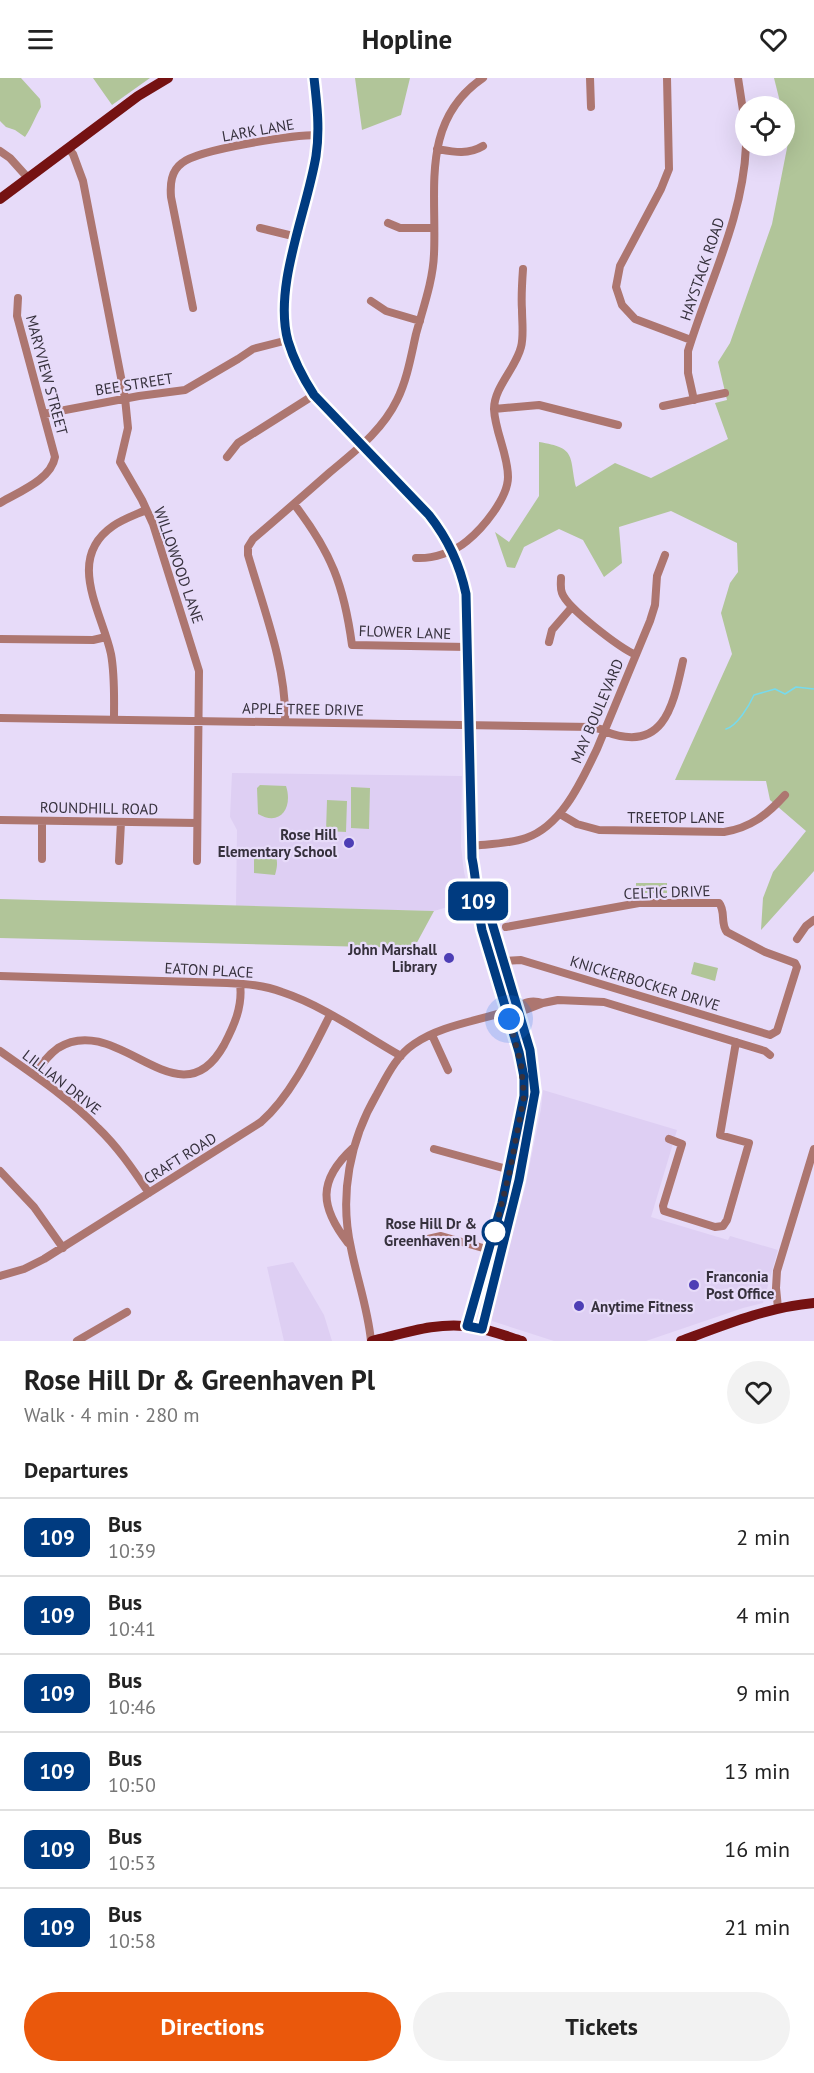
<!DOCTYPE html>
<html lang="en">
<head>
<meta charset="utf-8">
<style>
	:root { --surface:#fff; --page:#f2f2f2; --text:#222; --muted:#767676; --line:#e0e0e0; --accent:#ea580c }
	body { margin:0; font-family:"PT Sans",sans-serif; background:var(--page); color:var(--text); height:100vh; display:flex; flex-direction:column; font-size:22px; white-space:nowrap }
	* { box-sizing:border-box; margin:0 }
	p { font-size:20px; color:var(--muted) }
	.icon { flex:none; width:33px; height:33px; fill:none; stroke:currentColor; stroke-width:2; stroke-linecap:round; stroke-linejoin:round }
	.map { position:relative; height:1263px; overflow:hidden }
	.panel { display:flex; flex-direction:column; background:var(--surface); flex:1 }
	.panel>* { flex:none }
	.badge { padding:0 12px; border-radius:9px; font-size:21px; line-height:39px }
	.fabs { position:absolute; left:735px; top:18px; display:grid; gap:12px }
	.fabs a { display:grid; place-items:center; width:60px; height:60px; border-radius:50%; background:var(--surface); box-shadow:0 6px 24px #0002; font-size:30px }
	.you { position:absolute; width:30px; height:30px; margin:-15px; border:4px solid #fff; border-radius:50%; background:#1a73e8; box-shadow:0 0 0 9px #1a73e833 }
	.map>.badge { position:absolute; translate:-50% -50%; box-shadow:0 0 0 3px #fff }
	h2 { padding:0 24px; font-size:22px; line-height:54px }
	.round { display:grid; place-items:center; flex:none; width:63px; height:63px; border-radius:32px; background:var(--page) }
	.overview { display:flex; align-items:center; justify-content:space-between; height:102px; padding:0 24px }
	h1 { font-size:28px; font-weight:700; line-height:45px }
	.action { display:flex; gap:12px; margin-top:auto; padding:12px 24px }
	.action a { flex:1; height:69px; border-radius:36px; background:var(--accent); color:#fff; font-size:24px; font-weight:700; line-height:69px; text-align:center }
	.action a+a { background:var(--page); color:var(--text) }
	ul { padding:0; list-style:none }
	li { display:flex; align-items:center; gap:18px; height:78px; padding:0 24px; border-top:2px solid var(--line) }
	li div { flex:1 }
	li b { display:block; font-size:22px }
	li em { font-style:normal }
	li .badge { min-width:66px; font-weight:700; text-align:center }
	header { display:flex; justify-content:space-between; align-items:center; height:78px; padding:0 24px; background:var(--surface); font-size:27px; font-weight:700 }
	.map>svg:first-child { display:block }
	.built { fill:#decff3 }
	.green { fill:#b1c599 }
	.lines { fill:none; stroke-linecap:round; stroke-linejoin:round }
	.stream { stroke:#77daed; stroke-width:1.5 }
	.minor { stroke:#ad7670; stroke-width:8 }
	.major { stroke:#751212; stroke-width:10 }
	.line-casing { stroke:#fff; stroke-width:14 }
	.line { stroke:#003b80; stroke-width:9 }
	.walk { stroke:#36313d; stroke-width:6; stroke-dasharray:0 10.8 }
	.poi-dot { fill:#4d3eb5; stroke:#e7dbf9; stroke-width:2 }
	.stop-dot { fill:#fff; stroke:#003b80; stroke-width:3 }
	.labels { text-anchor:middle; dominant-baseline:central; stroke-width:4.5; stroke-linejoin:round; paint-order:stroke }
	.street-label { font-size:15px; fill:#36313d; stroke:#e7dbf9 }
	.poi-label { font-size:15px; font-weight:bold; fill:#36313d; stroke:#e7dbf9; text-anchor:end }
	.stop-label { font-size:15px; font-weight:bold; fill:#36313d; stroke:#e7dbf9; text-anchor:end }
</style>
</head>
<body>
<header><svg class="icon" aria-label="menu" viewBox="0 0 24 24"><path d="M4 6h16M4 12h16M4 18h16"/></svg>Hopline<svg class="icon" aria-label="heart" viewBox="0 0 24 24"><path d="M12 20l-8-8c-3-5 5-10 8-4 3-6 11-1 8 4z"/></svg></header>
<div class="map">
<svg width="814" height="1263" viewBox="0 0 814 1263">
	<rect width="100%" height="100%" fill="#e7dbf9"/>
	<!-- built -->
	<path class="built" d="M232,695L462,698L461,768L464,794L471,822L434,833L236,828L237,752L230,739Z
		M543,1012L677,1052L651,1139L728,1162L730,1158L778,1172L763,1225L743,1230L646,1263H554L492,1243L490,1238L525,1110L541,1031Z
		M293,1184L324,1237L332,1263H284L267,1189Z"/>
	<!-- green -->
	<path class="green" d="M0,0H21L40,21L41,29C35,39 32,49 25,59L15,52L6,49L0,43Z
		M93,0H150L112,27Z
		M355,0H410L401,37L362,52Z
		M774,0H814V793L761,852L763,820L773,794L806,753L770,722L766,703L675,702L732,576L721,535L730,505L738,494L737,465L671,433L619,449L622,485L604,499L583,462L559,451L524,469L515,490L507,489L495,454L509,464L539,418V364C577,370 569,378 576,409L615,385L651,400L728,361L715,325L727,322L718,284L730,265L772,146L789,60L785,42L784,28H781Z
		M260,707L286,708C293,729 281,749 258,736L257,710Z
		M351,709L370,710L369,751L351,750Z
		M327,722L347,723L346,754L326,753Z
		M264,770C278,774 279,783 275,797L254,795V773Z
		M636,805H667V815H636Z
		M0,821L434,833L414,870L0,860Z
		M694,884L718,890L715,903L691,896Z"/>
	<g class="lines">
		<!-- stream -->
		<path class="stream" d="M726,651C737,648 749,628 754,617L775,611L785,616L796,609L814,611"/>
		<!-- minor -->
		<path class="minor" d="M314,0C317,25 319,49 316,73C310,132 272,205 288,263C294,283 303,300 314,317L429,437C451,463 463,493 467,527L472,780L478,814L479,834L482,852L519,974L523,999L524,1018L510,1092L490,1172L467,1248
			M590,0L591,29
			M667,0L669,91L661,111L620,188L616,209L622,227L635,241L691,262
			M738,0L746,52
			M68,70L73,76L83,103L125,320L128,350L120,384L142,422L153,446L199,593L197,783
			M437,71C454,74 468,77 483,68
			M0,73L10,80L28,100
			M388,145L400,150H434
			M260,150L297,159
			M371,223L386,233L420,243
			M193,230L171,119C170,106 171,93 182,85C199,71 293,57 318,57
			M694,322L688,295V273C709,204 743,140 746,68
			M663,328L725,315
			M494,331L539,327L618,347
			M44,336L139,318L185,312L238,281L253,271L288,262
			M227,379L238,365L314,317
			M0,425C18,414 51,402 55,379L17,238L18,220
			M294,426C331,474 344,507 352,567L468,569
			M416,480C433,481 454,474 467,463C483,450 508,420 508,399C508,376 495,354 494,331C494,309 516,290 521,269C524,258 522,244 522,232C521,219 522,205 523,191
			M561,500C561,505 560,510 562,515C567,530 620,570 636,577
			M0,561L93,562L106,559
			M549,564L552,552L572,529
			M0,640L592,649L604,652
			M114,641C114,620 115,598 111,576C102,534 65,481 113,448C123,441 135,437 146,432
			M285,644C287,590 263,529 248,477V469L253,461C279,439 304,417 329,395C355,373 382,353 397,322C407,302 411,278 416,256C423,230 433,203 434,176C437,112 420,43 483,0
			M604,653C664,677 673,628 683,583
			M560,736L577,746L599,752L724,754C750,750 767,737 785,717
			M0,742L197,745
			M471,768C489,766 509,766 526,760C562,748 582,702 597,671L650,543L655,527L657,498L665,477
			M42,781V743
			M119,783L121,744
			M478,816L490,837L530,972L535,1014L519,1103L481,1251
			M797,861L806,848L814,842
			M504,883L521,882L770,957L777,953L797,889L795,885L765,874L727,854C720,846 726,833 719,825H639L506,849
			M0,898L227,905C246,906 264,907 282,914C324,928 362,956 401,978
			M517,929L525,932L543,925L558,922L604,924L765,973L770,977
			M432,957L448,992
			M0,973C34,997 69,1020 98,1050C118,1069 134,1093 149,1115
			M34,997C41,987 48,977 58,970C118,932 179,1048 224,967C234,948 243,928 240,906
			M669,1061L682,1066L663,1128L664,1133L715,1149L723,1148L727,1142L749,1065L720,1057L736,964
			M434,1071L510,1092
			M0,1093L34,1129L63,1170
			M428,1161L441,1158L490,1172
			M348,1165C320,1129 317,1103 353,1070
			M0,1198L24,1191L44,1181L261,1044C291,1018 312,973 330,937
			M778,1230L776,1210L777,1193L814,1071
			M77,1263L127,1234
			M371,1263C368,1231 357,1201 351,1170C339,1117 350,1062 377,1016C387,998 396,978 414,966C443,946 481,943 513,931C524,925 530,921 543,925"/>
		<!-- major -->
		<path class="major" d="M0,121L138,18L168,0
			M372,1263C405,1255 439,1243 473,1249C490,1252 506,1258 522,1263
			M681,1263C724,1247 768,1229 814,1225"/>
	</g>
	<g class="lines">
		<defs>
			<path id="line" d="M314,0C317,26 320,52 316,78C307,133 273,209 288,263C294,283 303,300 314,317L429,437C448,461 460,487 466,516L472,780C477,804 477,828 482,852L519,974L524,999V1018L502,1125L467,1248L482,1251L519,1102L535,1014L530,972L487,828"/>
		</defs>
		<!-- line casing -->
		<use href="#line" class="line-casing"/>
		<!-- line -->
		<use href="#line" class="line"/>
		<!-- walk -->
		<path class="walk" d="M495,1154L493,1161L510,1092L524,1018L521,986L509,941"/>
	</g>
	<!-- markers -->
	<g class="poi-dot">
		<circle cx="349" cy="765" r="6"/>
		<circle cx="449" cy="880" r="6"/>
		<circle cx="694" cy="1207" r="6"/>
		<circle cx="579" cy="1228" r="6"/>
	</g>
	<circle class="stop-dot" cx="495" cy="1154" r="12"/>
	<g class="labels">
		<!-- street labels -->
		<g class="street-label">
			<text transform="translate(258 52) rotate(-10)">LARK LANE</text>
			<text transform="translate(702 191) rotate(-71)">HAYSTACK ROAD</text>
			<text transform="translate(47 297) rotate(75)">MARYVIEW STREET</text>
			<text transform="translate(134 306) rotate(-9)">BEE STREET</text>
			<text transform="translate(179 487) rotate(71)">WILLOWOOD LANE</text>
			<text transform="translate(405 554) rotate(2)">FLOWER LANE</text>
			<text transform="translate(303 631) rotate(1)">APPLE TREE DRIVE</text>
			<text transform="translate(597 633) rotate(-67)">MAY BOULEVARD</text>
			<text transform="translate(99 730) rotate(1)">ROUNDHILL ROAD</text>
			<text x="676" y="739">TREETOP LANE</text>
			<text transform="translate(667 814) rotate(-2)">CELTIC DRIVE</text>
			<text transform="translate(209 892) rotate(3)">EATON PLACE</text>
			<text transform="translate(645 905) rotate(17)">KNICKERBOCKER DRIVE</text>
			<text transform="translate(62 1004) rotate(38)">LILLIAN DRIVE</text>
			<text transform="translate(180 1080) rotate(-32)">CRAFT ROAD</text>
		</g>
		<!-- poi labels -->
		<g class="poi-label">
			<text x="337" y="756">Rose Hill<tspan x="337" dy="17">Elementary School</tspan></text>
			<text x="437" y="871">John Marshall<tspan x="437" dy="17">Library</tspan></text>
			<text x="706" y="1198" text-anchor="start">Franconia<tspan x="706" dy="17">Post Office</tspan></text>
			<text x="591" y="1228" text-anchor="start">Anytime Fitness</text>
		</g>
		<!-- stop labels -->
		<g class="stop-label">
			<text x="477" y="1145">Rose Hill Dr &amp;<tspan x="477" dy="17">Greenhaven Pl</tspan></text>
		</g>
	</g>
</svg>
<div class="fabs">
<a><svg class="icon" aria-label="locate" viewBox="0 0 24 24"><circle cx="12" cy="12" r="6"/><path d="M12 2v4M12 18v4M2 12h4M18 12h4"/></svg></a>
</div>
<div class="you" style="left:509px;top:941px"></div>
<b class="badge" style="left:478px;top:823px;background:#003b80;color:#fff">109</b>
</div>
<section class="panel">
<div class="overview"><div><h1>Rose Hill Dr &amp; Greenhaven Pl</h1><p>Walk · 4 min · 280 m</p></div><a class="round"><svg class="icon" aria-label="heart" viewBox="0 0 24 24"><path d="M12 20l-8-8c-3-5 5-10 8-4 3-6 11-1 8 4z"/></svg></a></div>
<h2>Departures</h2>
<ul>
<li><span class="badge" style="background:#003b80;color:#fff">109</span><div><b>Bus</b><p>10:39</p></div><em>2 min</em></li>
<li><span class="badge" style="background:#003b80;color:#fff">109</span><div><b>Bus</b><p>10:41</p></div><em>4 min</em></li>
<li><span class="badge" style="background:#003b80;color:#fff">109</span><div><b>Bus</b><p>10:46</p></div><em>9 min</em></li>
<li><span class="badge" style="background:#003b80;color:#fff">109</span><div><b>Bus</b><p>10:50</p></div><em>13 min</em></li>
<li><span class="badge" style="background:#003b80;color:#fff">109</span><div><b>Bus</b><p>10:53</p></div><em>16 min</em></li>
<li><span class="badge" style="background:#003b80;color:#fff">109</span><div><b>Bus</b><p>10:58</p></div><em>21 min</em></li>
</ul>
<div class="action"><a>Directions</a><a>Tickets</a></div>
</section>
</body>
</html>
